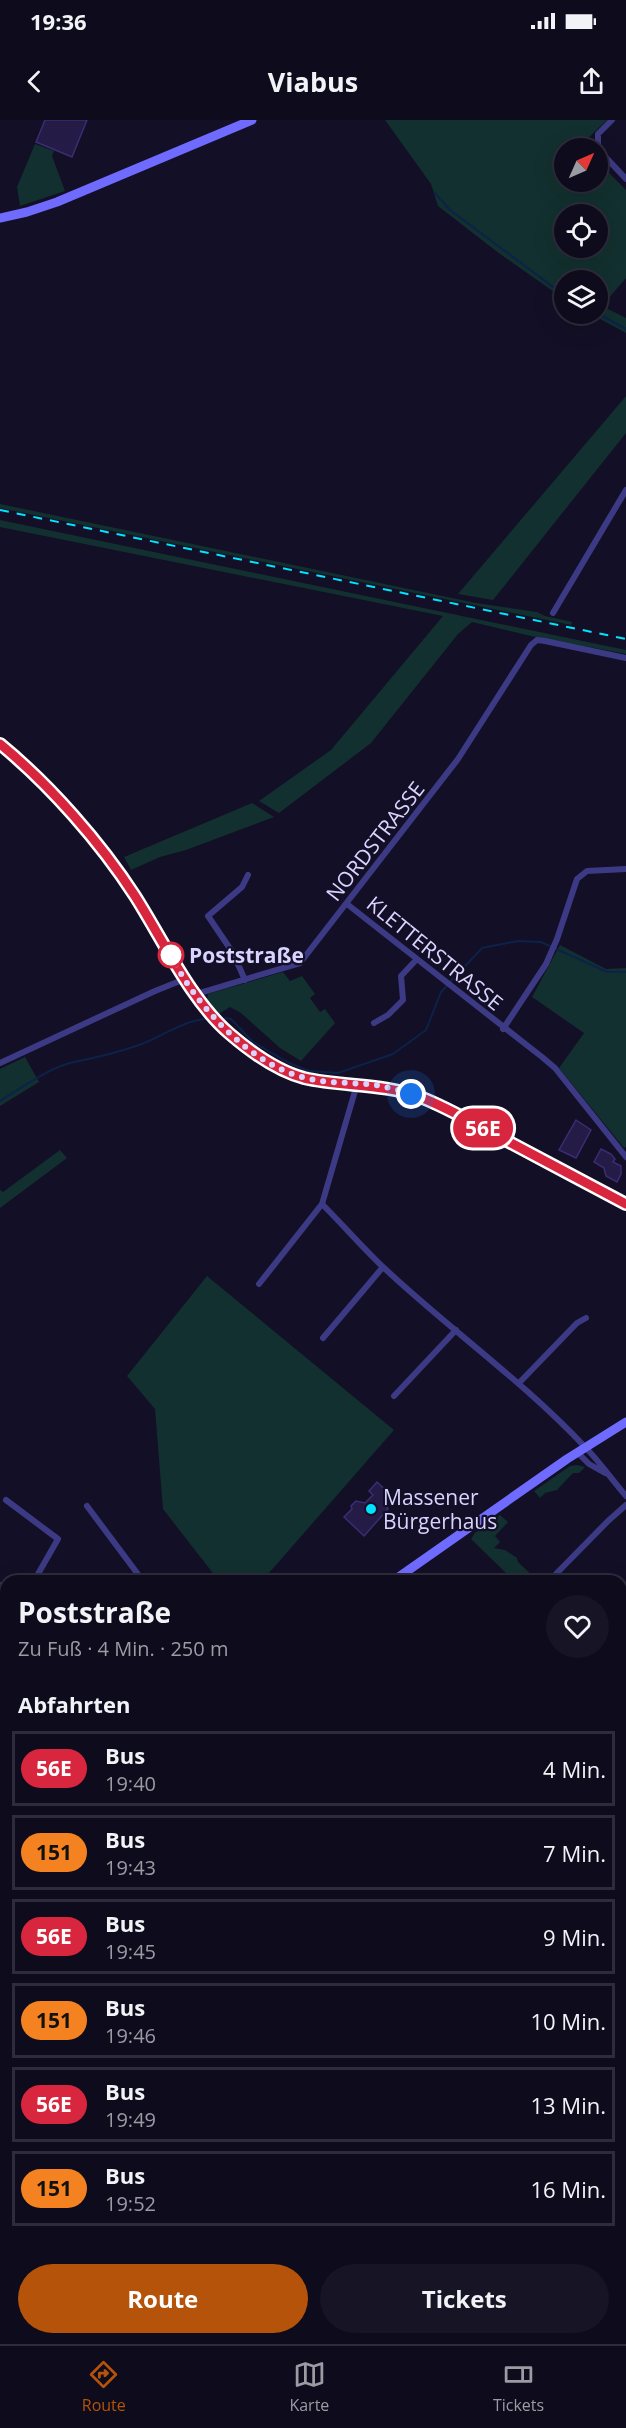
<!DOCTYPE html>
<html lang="de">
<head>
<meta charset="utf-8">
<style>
	:root { --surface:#0e0b1c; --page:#171425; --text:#f1f3f6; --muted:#9b9ba3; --line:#2e2b3b; --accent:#b45309 }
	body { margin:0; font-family:"Open Sans",sans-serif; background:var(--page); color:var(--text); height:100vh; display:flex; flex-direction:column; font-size:22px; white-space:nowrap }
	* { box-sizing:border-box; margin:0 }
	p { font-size:20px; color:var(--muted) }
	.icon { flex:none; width:33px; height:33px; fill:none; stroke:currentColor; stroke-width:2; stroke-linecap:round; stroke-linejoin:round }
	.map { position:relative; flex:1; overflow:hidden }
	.drawer { position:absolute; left:0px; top:1455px; width:627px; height:770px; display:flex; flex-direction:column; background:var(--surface); border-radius:18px 18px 0 0; box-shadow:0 6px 24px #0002,0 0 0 2px var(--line) }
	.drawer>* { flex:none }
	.badge { padding:0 12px; border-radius:20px; font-size:21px; line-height:39px }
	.needle { width:39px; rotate:45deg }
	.tools { position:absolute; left:554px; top:18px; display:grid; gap:12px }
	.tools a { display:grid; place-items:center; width:54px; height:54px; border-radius:50%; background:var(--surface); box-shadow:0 6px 24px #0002,0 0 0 2px var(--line); font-size:30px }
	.you { position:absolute; width:30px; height:30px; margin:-15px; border:4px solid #fff; border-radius:50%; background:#1a73e8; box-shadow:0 0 0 9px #1a73e833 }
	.map>.badge { position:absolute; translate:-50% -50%; box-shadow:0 0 0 3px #fff }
	h2 { padding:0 18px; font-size:22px; line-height:54px }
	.round { display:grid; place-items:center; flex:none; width:63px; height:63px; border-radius:32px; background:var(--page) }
	.overview { display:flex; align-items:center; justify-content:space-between; height:102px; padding:0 18px }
	h1 { font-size:28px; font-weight:700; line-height:45px }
	.cta { display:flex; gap:12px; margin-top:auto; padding:12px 18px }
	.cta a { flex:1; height:69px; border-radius:36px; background:var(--accent); color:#fff; font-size:24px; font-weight:700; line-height:69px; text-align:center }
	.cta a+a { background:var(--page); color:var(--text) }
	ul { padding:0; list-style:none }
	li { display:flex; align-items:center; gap:18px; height:75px; margin:0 12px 9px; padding:0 6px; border:3px solid var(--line); border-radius:0px }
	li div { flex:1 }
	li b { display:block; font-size:22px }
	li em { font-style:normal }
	li .badge { min-width:66px; font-weight:700; text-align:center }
	.status { display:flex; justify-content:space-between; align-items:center; height:42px; padding:0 30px; background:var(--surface); direction:ltr }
	.status svg { height:16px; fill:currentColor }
	header { display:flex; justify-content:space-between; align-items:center; height:78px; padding:0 18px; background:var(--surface); font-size:27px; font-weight:700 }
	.tabs { display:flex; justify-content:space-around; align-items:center; height:84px; border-top:2px solid var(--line); background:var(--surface); font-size:16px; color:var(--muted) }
	.tabs a { display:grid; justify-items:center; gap:3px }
	.tabs .on { color:var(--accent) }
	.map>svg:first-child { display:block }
	.green { fill:#12302f; fill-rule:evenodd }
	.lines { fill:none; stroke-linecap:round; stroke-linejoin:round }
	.stream { stroke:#0c2248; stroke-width:2 }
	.building { fill:#241b47; stroke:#3b2d73; stroke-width:1.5 }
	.street { stroke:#3d3a85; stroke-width:6 }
	.secondary { stroke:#6f6bff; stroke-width:9 }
	.rail { stroke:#00e5ff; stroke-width:2; stroke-dasharray:9 8; stroke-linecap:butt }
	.line-casing { stroke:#fff; stroke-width:14 }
	.line { stroke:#d7263d; stroke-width:9 }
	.walk { stroke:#d9d4ff; stroke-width:6; stroke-dasharray:0 10.8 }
	.stop-dot { fill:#fff; stroke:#d7263d; stroke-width:3 }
	.poi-dot { fill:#00e5ff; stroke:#130f26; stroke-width:2 }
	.labels { text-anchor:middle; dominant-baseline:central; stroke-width:4.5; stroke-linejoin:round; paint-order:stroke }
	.street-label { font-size:21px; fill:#d9d4ff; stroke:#130f26 }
	.stop-label { font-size:21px; font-weight:bold; fill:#d9d4ff; stroke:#130f26; text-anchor:start }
	.poi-label { font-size:21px; fill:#d9d4ff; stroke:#130f26; text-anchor:start }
</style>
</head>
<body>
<div class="status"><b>19:36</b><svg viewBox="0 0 49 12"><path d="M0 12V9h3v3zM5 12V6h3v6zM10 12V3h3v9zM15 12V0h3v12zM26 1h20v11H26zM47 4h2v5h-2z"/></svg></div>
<header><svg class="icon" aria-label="back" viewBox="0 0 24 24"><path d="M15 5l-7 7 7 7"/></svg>Viabus<svg class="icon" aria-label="share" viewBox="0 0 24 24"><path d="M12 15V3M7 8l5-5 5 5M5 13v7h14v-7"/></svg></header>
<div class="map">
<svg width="626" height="2224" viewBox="0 0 626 2224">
	<rect width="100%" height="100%" fill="#130f26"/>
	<!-- green -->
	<path class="green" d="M385,0H607L581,25L585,28H564V62H597V41L626,70V158L602,186L626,198V213L591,194H597V160H564V179L496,131L438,86L431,64ZM597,94V128H564V94Z
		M35,24L54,31L52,36L65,71L20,86L17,67Z
		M626,276V313L493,480L458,474Z
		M0,384L476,483L537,492L545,496L572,502L571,505L0,388Z
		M0,400L626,530V534L531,516L472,502L458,514L371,623L279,693L259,681L331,630L443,496L0,407Z
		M252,683L274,697L186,730L160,737L131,750L124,737Z
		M560,825L606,849L626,848V1027L624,1028L559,948L584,913L532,877Z
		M283,852L290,861L302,856L315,874L310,878L320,892L325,889L335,903L301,941L280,928L241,893L230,887L219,894L207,880L208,874Z
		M25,937L39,962L0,986V949Z
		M60,1030L67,1038L0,1088V1070L3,1072Z
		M207,1156L394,1310L262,1461L245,1459L219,1461L163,1389L155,1289L127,1256Z
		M577,1345L585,1347L579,1353H573L557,1370L545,1373L540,1378L534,1371L570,1346Z
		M500,1395L508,1402L495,1416L500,1422L494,1428L505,1430L517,1438L518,1442L538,1461H504L507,1454L471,1419L475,1413Z
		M24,2218H217L238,2224H22Z"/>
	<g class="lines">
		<!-- stream -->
		<path class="stream" d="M434,72L450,90L564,175
			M597,193L626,209
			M225,898L231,899L253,922L289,943L309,951L338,953L393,934L426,910L441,872L482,828L518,821L541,822L607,852H626
			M0,981C19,969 52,946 74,942C94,938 116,933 136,926C158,919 182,901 205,899"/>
	</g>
	<!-- building -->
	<path class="building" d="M45,0H87L72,37L36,22Z
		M576,1000L591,1010L576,1038L559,1030Z
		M601,1029L611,1034L615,1039L613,1042L621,1046V1054L617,1062L606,1056L604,1048L594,1042Z
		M377,1362L392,1376L385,1384L388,1389L364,1416L344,1397L352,1389L351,1386L356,1381L365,1383L373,1375L369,1371Z"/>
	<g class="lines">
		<!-- street -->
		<path class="street" d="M612,0L598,14V29L626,59
			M553,493L626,370
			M347,784L542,937L555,948L626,1037
			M245,860L233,833L208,796L242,767L248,755
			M196,874L300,843L458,639L531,525L537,520L545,521L626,538
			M374,903L388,895L403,880L401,856L417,839
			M503,909L546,844L557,819L577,759L587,751L626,749
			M0,943L155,871L185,859
			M355,971L322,1084C343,1105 362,1127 383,1147C449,1209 523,1261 585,1327C600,1342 612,1360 626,1376
			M259,1164L322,1084
			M323,1218L383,1147
			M519,1263L577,1203L586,1198
			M394,1276L456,1210
			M577,1332L589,1344L605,1353
			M6,1380L58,1419L34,1461
			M87,1386L143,1461
			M553,1457L608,1401L626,1385
			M0,1465L6,1468
			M0,1517L6,1507
			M0,1720L6,1727
			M1,1721L6,1710
			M0,1876L6,1859
			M0,1902L6,1929
			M0,2021L6,2001
			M0,2061L6,2063
			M621,2177L626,2171
			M621,2191L626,2195
			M621,2210L626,2203
			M477,2218L491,2224
			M611,2224L615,2218"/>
		<!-- secondary -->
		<path class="secondary" d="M0,98L27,92L57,82L252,0
			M0,624C49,663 101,723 135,776C163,820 191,882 230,914C251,932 278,951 304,958C344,967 381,962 420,977C446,987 470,1001 494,1014C538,1037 582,1061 626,1084
			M393,1461L567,1339L626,1302
			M3,2224L8,2218"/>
		<!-- rail -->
		<path class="rail" d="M0,390L626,519
			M0,2161L6,2162
			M230,2218L252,2224
			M249,2218L270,2224"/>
	</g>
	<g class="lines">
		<defs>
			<path id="line" d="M0,624C50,665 100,722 135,776C163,820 191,881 230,914C251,932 278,951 304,958C343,967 382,963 420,977C446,987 470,1001 494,1014C538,1037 582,1061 626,1084"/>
		</defs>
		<!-- line casing -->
		<use href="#line" class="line-casing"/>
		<!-- line -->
		<use href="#line" class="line"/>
		<!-- walk -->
		<path class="walk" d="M171,835C194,884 249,943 302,957C326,964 351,962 375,965C387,967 399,970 411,974"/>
	</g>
	<!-- markers -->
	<circle class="stop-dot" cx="171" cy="835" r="12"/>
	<circle class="poi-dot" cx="371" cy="1389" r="6"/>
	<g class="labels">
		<!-- street labels -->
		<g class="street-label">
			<text transform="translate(375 721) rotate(-52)">NORDSTRASSE</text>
			<text transform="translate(435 833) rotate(39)">KLETTERSTRASSE</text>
		</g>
		<!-- stop labels -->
		<g class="stop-label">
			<text x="189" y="835">Poststraße</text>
		</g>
		<!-- poi labels -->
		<g class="poi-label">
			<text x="383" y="1377">Massener<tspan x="383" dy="24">Bürgerhaus</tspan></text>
		</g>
	</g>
</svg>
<div class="tools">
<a><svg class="needle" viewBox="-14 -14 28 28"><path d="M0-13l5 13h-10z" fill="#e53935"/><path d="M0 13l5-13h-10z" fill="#9b9ba3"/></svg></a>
<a><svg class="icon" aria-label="locate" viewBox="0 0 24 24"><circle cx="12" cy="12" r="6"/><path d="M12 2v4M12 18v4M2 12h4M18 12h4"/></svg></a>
<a><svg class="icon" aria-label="layers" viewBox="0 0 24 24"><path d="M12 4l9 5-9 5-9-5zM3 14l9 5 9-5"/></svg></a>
</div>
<div class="you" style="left:411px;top:974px"></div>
<b class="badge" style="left:483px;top:1008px;background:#d7263d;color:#fff">56E</b>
<section class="drawer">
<div class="overview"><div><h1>Poststraße</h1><p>Zu Fuß · 4 Min. · 250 m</p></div><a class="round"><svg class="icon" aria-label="heart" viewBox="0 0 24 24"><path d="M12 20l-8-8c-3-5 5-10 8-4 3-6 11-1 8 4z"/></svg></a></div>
<h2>Abfahrten</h2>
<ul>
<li><span class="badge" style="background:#d7263d;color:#fff">56E</span><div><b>Bus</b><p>19:40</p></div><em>4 Min.</em></li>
<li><span class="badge" style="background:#f58220;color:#111">151</span><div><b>Bus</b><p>19:43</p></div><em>7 Min.</em></li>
<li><span class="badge" style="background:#d7263d;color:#fff">56E</span><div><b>Bus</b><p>19:45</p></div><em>9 Min.</em></li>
<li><span class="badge" style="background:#f58220;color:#111">151</span><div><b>Bus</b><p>19:46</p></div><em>10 Min.</em></li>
<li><span class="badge" style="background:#d7263d;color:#fff">56E</span><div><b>Bus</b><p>19:49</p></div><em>13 Min.</em></li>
<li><span class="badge" style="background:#f58220;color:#111">151</span><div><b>Bus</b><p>19:52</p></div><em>16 Min.</em></li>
</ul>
<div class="cta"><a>Route</a><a>Tickets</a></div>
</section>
</div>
<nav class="tabs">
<a class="on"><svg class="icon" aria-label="directions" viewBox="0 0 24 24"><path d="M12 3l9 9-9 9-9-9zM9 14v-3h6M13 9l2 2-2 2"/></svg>Route</a>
<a><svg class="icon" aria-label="map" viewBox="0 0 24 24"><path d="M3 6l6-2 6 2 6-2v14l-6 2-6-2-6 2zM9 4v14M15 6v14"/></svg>Karte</a>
<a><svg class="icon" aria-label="tickets" viewBox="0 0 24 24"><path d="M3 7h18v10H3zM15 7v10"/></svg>Tickets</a>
</nav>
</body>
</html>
